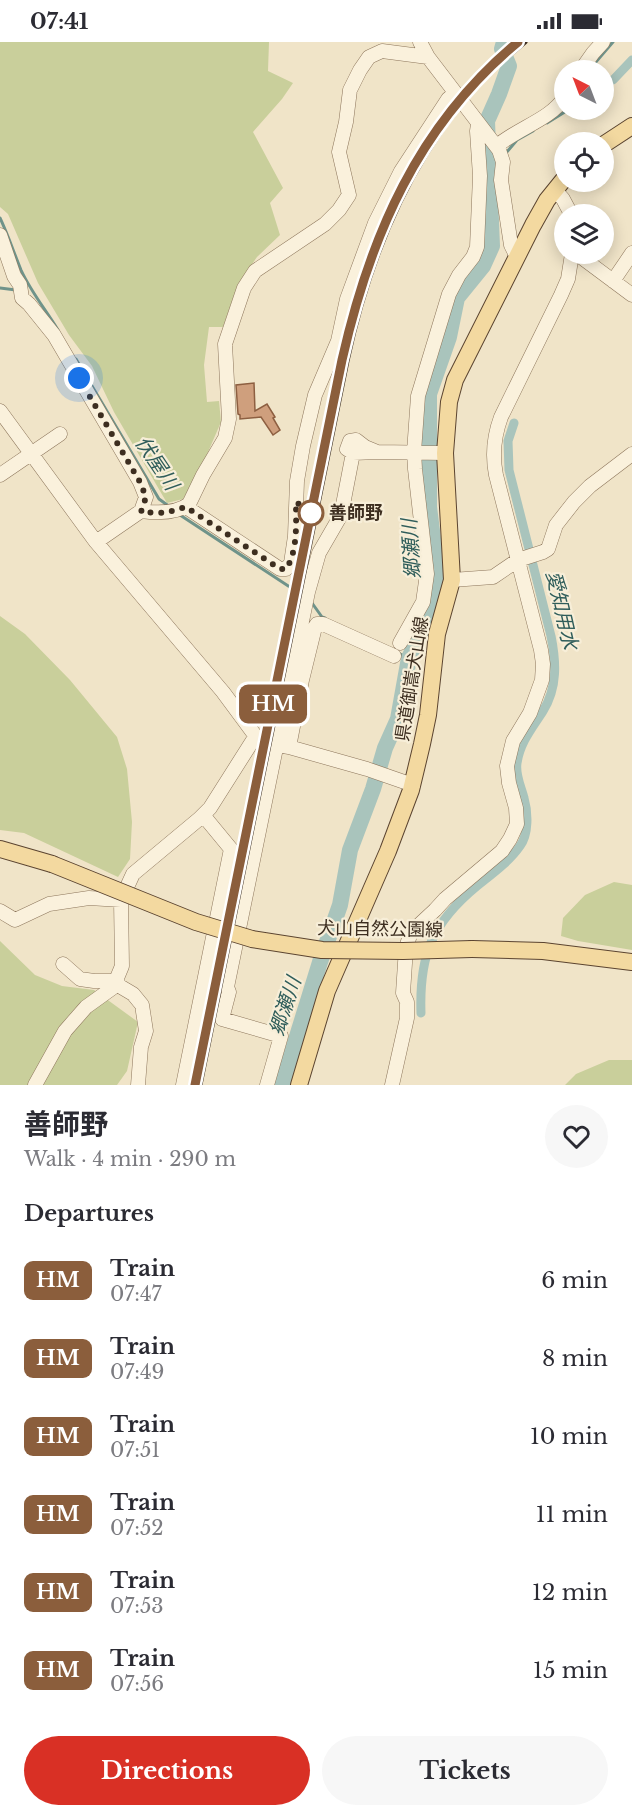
<!DOCTYPE html>
<html lang="en">
<head>
<meta charset="utf-8">
<style>
	:root { --surface:#fff; --page:#f7f7f7; --text:#2b2b33; --muted:#7c7c81; --accent:#d93025 }
	body { margin:0; font-family:"Libre Baskerville","Noto Sans JP",serif; background:var(--page); color:var(--text); height:100vh; display:flex; flex-direction:column; font-size:22px; white-space:nowrap }
	* { box-sizing:border-box; margin:0 }
	p { font-size:20px; color:var(--muted) }
	.icon { flex:none; width:33px; height:33px; fill:none; stroke:currentColor; stroke-width:2; stroke-linecap:round; stroke-linejoin:round }
	.map { position:relative; height:1043px; overflow:hidden }
	.side { display:flex; flex-direction:column; background:var(--surface); flex:1 }
	.side>* { flex:none }
	.badge { padding:0 12px; border-radius:9px; font-size:21px; line-height:39px }
	.needle { width:39px; rotate:318deg }
	.fabs { position:absolute; left:554px; top:18px; display:grid; gap:12px }
	.fabs a { display:grid; place-items:center; width:60px; height:60px; border-radius:50%; background:var(--surface); box-shadow:0 3px 15px #0003; font-size:30px }
	.you { position:absolute; width:30px; height:30px; margin:-15px; border:4px solid #fff; border-radius:50%; background:#1a73e8; box-shadow:0 0 0 9px #1a73e833 }
	.map>.badge { position:absolute; translate:-50% -50%; box-shadow:0 0 0 3px #fff }
	h2 { padding:0 24px; font-size:22px; line-height:54px }
	.round { display:grid; place-items:center; flex:none; width:63px; height:63px; border-radius:32px; background:var(--page) }
	.headline { display:flex; align-items:center; justify-content:space-between; height:102px; padding:0 24px }
	h1 { font-size:28px; font-weight:700; line-height:45px }
	.cta { display:flex; gap:12px; margin-top:auto; padding:12px 24px }
	.cta a { flex:1; height:69px; border-radius:36px; background:var(--accent); color:#fff; font-size:24px; font-weight:700; line-height:69px; text-align:center }
	.cta a+a { background:var(--page); color:var(--text) }
	ul { padding:0; list-style:none }
	li { display:flex; align-items:center; gap:18px; height:78px; padding:0 24px }
	li div { flex:1 }
	li b { display:block; font-size:22px }
	li em { font-style:normal }
	li .badge { min-width:66px; font-weight:700; text-align:center }
	.status { display:flex; justify-content:space-between; align-items:center; height:42px; padding:0 30px; background:var(--surface); direction:ltr }
	.status svg { height:16px; fill:currentColor }
	.map>svg:first-child { display:block }
	.green { fill:#c9cf9b }
	.lines { fill:none; stroke-linecap:round; stroke-linejoin:round }
	.stream { stroke:#6f938a; stroke-width:3 }
	.canal { stroke:#a9c4bc; stroke-width:9 }
	.river { stroke:#a9c4bc; stroke-width:16 }
	.building { fill:#cf9f7d; stroke:#8d5f41; stroke-width:1.5 }
	.minor-casing { stroke:#8d765c; stroke-width:15 }
	.major-casing { stroke:#5b4430; stroke-width:18 }
	.minor { stroke:#faf1dc; stroke-width:14 }
	.major { stroke:#f3d9a0; stroke-width:16 }
	.rail-casing { stroke:#3d2e20; stroke-width:5 }
	.rail { stroke:#f7eed8; stroke-width:3; stroke-dasharray:9; stroke-linecap:butt }
	.major-bridge-casing { stroke:#5b4430; stroke-width:18; stroke-linecap:butt }
	.major-bridge { stroke:#f3d9a0; stroke-width:16 }
	.line-casing { stroke:#fff; stroke-width:14 }
	.line { stroke:#8b5e3c; stroke-width:9 }
	.walk { stroke:#3d2e20; stroke-width:6; stroke-dasharray:0 10.8 }
	.stop-dot { fill:#fff; stroke:#8b5e3c; stroke-width:3 }
	.labels { text-anchor:middle; dominant-baseline:central; stroke-width:4.5; stroke-linejoin:round; paint-order:stroke }
	.stop-label { font-size:18px; font-weight:bold; fill:#3d2e20; stroke:#f7eed8; text-anchor:start }
	.street-label { font-size:18px; fill:#3d2e20; stroke:#f7eed8 }
	.water-label { font-size:20px; font-style:italic; fill:#2f5d5a; stroke:#f7eed8 }
</style>
</head>
<body>
<div class="status"><b>07:41</b><svg viewBox="0 0 49 12"><path d="M0 12V9h3v3zM5 12V6h3v6zM10 12V3h3v9zM15 12V0h3v12zM26 1h20v11H26zM47 4h2v5h-2z"/></svg></div>
<div class="map">
<svg width="632" height="1043" viewBox="0 0 632 1043">
	<rect width="100%" height="100%" fill="#f0e4c8"/>
	<!-- green -->
	<path class="green" d="M0,0H269L268,29L293,41L282,57L253,90L283,146L270,161L280,193L257,215L238,242L223,285H209L204,323L207,360L219,359L221,380L202,424L183,457L167,461L114,370L92,324L69,293L38,241L8,172L0,165Z
		M0,574L25,592L70,638L117,695L127,727L132,780L130,817L118,835L24,791L0,788Z
		M614,840L632,843V908L578,899L561,894L563,876L585,853Z
		M0,899L35,933L62,944L94,948L138,980L127,1029L117,1043H0Z
		M609,1018H632V1043H565L576,1032Z"/>
	<g class="lines">
		<!-- stream -->
		<path class="stream" d="M589,28L613,0
			M547,81L568,68
			M506,111L517,98L533,89
			M489,123L497,120
			M0,176C8,193 14,211 21,228C31,250 46,268 58,288
			M0,246L16,248
			M76,317L159,457L170,465
			M180,473L302,553
			M312,561L322,575L325,576
			M398,611L409,616"/>
		<!-- canal -->
		<path class="canal" d="M613,38L632,18
			M421,971C419,913 432,881 477,844C492,832 509,820 520,804C529,792 528,770 524,756C521,744 515,733 517,721C520,700 533,685 543,669C558,645 556,619 551,594L509,428L508,399L514,381"/>
		<!-- river -->
		<path class="river" d="M282,1043L320,920L340,863L350,808L373,747L385,706L398,677L409,616L433,564L437,528L429,465V352L449,295L457,256L483,224L492,204L487,79L499,52L509,24L502,7L504,0"/>
	</g>
	<!-- building -->
	<path class="building" d="M254,341L255,369L267,362L275,375L273,376L280,388L273,393L261,375L240,377V373L238,372L236,343Z"/>
	<g class="lines">
		<defs>
			<path id="minor" d="M420,0L428,15L499,108L503,120L501,138L511,203L517,215
				M581,28L593,11L603,0
				M497,104C516,87 551,77 564,56
				M555,148L563,157L571,172
				M0,193L14,234L20,243L22,256L29,262L54,293L140,440L146,455L141,469L96,500
				M577,212L632,253
				M613,239L632,211
				M0,369L96,500L223,650L260,700L289,705L367,727L413,743
				M377,410L365,405L356,398L350,399L347,407L353,411L377,410L445,411
				M0,433L60,392
				M186,465L280,527H286L291,521L295,494L297,439L303,404L315,353L338,299L347,257L375,181L401,129L448,57L455,51
				M141,469C156,471 176,472 189,462L203,433L225,396L229,377L225,302L244,246L255,229L325,182L339,168L349,153L339,110L346,80L350,48L360,28L369,15L382,9L428,15
				M452,538L493,535L518,518L543,510L548,507L556,483L574,460L590,444L632,412
				M400,601L423,560L427,532L415,427L414,410L418,354L449,252L459,233L473,215L477,205L480,134L477,89L478,82
				M289,705L302,638L315,585L317,582H323L394,614
				M0,869L15,878L49,862L89,856L121,858
				M63,922L80,937L94,939H111L133,952L142,963L146,989L141,1005L138,1043
				M118,942L117,936L122,924L121,858L133,832L199,777L210,766L255,695
				M35,1043L65,989L86,965L118,942
				M183,1043L231,807L203,773
				M267,1043L281,994L222,977L229,950L227,945L308,550L319,511L341,473L353,411
				M392,1043L407,976V960L403,951L406,906L410,893L420,882L435,868L445,857L502,809L510,797L517,782L516,766L509,741L507,724L513,699L530,671L542,638L543,622L541,608L496,433C492,413 494,394 501,375L561,253L568,237L572,212"/>
			<path id="major" d="M603,103L632,84
				M0,807L52,822
				M472,907L543,909L632,920
				M299,1043L327,949L388,809L411,748L422,702L428,673L437,592L452,538L445,411L449,360L455,338L533,183L547,158L564,137"/>
		</defs>
		<!-- minor casing -->
		<use href="#minor" class="minor-casing"/>
		<!-- major casing -->
		<use href="#major" class="major-casing"/>
		<!-- minor -->
		<use href="#minor" class="minor"/>
		<!-- major -->
		<use href="#major" class="major"/>
		<defs>
			<path id="rail" d="M200,1043L347,319C370,212 412,109 490,30C501,19 514,10 525,0"/>
		</defs>
		<!-- rail casing -->
		<use href="#rail" class="rail-casing"/>
		<!-- rail -->
		<use href="#rail" class="rail"/>
		<defs>
			<path id="major-bridge" d="M52,822L196,880L252,897L322,908L403,909L472,907"/>
		</defs>
		<!-- major-bridge casing -->
		<use href="#major-bridge" class="major-bridge-casing"/>
		<!-- major-bridge -->
		<use href="#major-bridge" class="major-bridge"/>
	</g>
	<g class="lines">
		<defs>
			<path id="line" d="M195,1043L342,318C370,194 418,83 518,0"/>
		</defs>
		<!-- line casing -->
		<use href="#line" class="line-casing"/>
		<!-- line -->
		<use href="#line" class="line"/>
		<!-- walk -->
		<path class="walk" d="M79,336L140,440L146,455L141,470L165,471L186,465L280,527H286C298,509 296,481 296,460L311,471"/>
	</g>
	<!-- markers -->
	<circle class="stop-dot" cx="311" cy="471" r="12"/>
	<g class="labels">
		<!-- stop labels -->
		<g class="stop-label">
			<text x="329" y="471">善師野</text>
		</g>
		<!-- street labels -->
		<g class="street-label">
			<text transform="translate(412 637) rotate(-81)">県道御嵩犬山線</text>
			<text transform="translate(380 887) rotate(1)">犬山自然公園線</text>
		</g>
		<!-- water labels -->
		<g class="water-label">
			<text transform="translate(157 421) rotate(56)">伏屋川</text>
			<text transform="translate(411 507) rotate(-94)">郷瀬川</text>
			<text transform="translate(562 568) rotate(77)">愛知用水</text>
			<text transform="translate(285 964) rotate(-72)">郷瀬川</text>
		</g>
	</g>
</svg>
<div class="fabs">
<a><svg class="needle" viewBox="-14 -14 28 28"><path d="M0-13l5 13h-10z" fill="#e53935"/><path d="M0 13l5-13h-10z" fill="#7c7c81"/></svg></a>
<a><svg class="icon" aria-label="locate" viewBox="0 0 24 24"><circle cx="12" cy="12" r="6"/><path d="M12 2v4M12 18v4M2 12h4M18 12h4"/></svg></a>
<a><svg class="icon" aria-label="layers" viewBox="0 0 24 24"><path d="M12 4l9 5-9 5-9-5zM3 14l9 5 9-5"/></svg></a>
</div>
<div class="you" style="left:79px;top:336px"></div>
<b class="badge" style="left:273px;top:662px;background:#8b5e3c;color:#fff">HM</b>
</div>
<section class="side">
<div class="headline"><div><h1>善師野</h1><p>Walk · 4 min · 290 m</p></div><a class="round"><svg class="icon" aria-label="heart" viewBox="0 0 24 24"><path d="M12 20l-8-8c-3-5 5-10 8-4 3-6 11-1 8 4z"/></svg></a></div>
<h2>Departures</h2>
<ul>
<li><span class="badge" style="background:#8b5e3c;color:#fff">HM</span><div><b>Train</b><p>07:47</p></div><em>6 min</em></li>
<li><span class="badge" style="background:#8b5e3c;color:#fff">HM</span><div><b>Train</b><p>07:49</p></div><em>8 min</em></li>
<li><span class="badge" style="background:#8b5e3c;color:#fff">HM</span><div><b>Train</b><p>07:51</p></div><em>10 min</em></li>
<li><span class="badge" style="background:#8b5e3c;color:#fff">HM</span><div><b>Train</b><p>07:52</p></div><em>11 min</em></li>
<li><span class="badge" style="background:#8b5e3c;color:#fff">HM</span><div><b>Train</b><p>07:53</p></div><em>12 min</em></li>
<li><span class="badge" style="background:#8b5e3c;color:#fff">HM</span><div><b>Train</b><p>07:56</p></div><em>15 min</em></li>
</ul>
<div class="cta"><a>Directions</a><a>Tickets</a></div>
</section>
</body>
</html>
